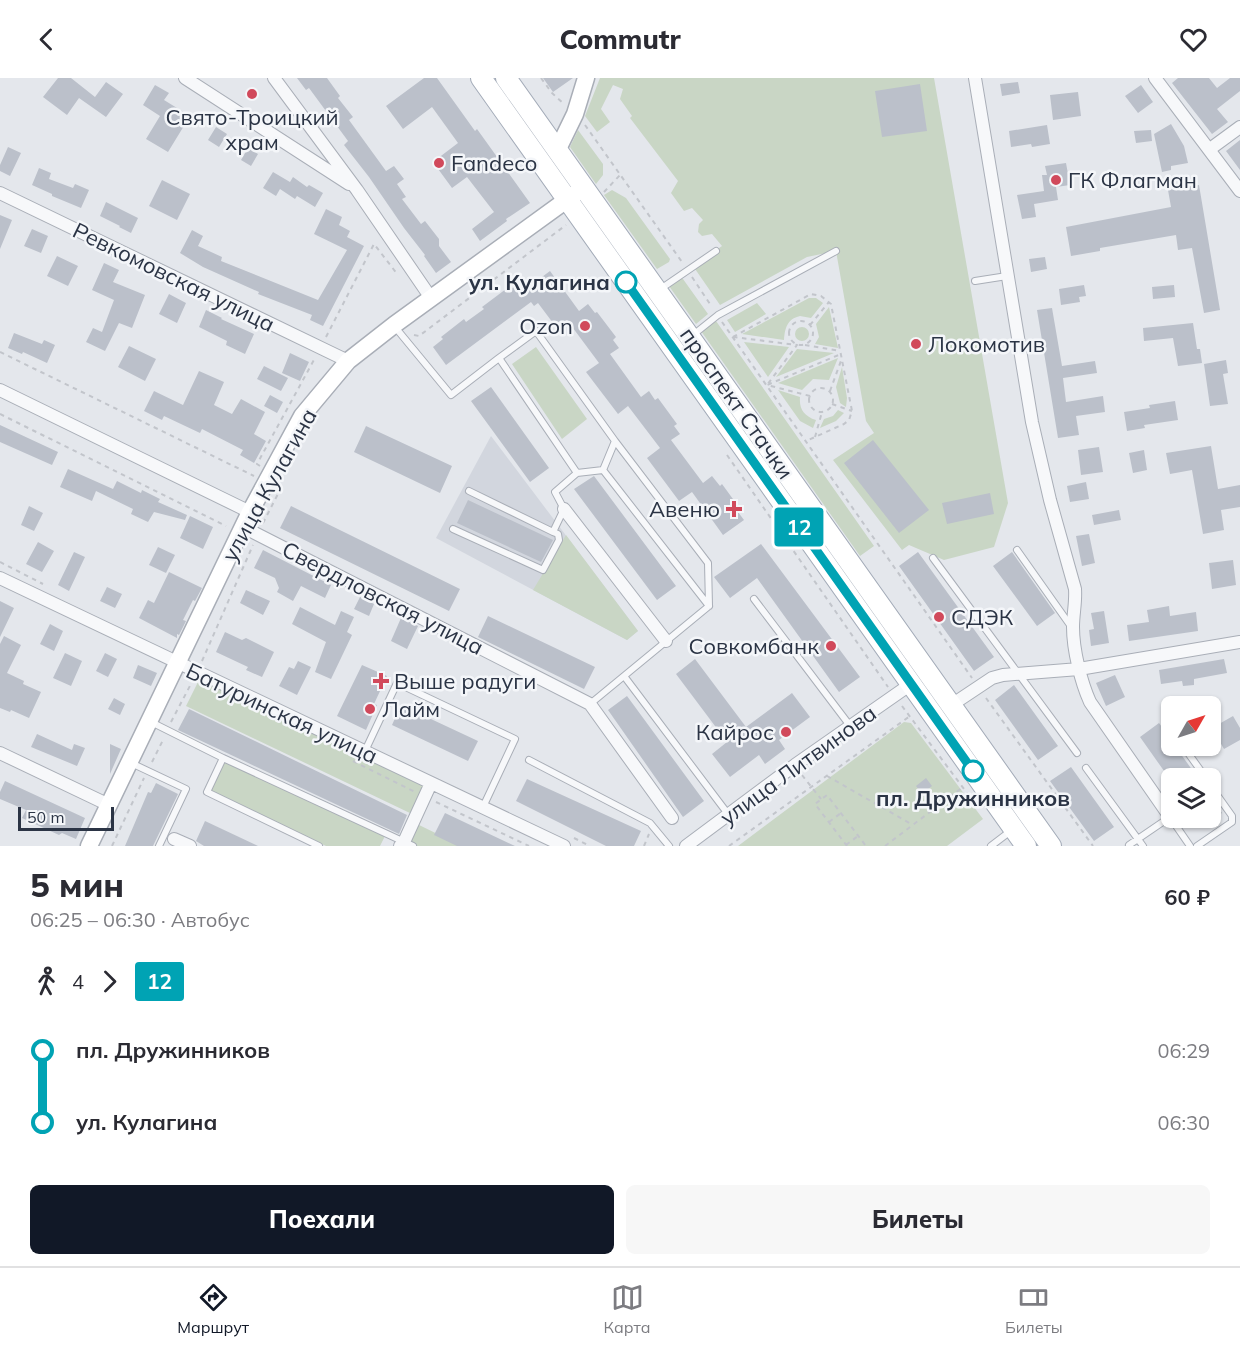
<!DOCTYPE html>
<html lang="ru">
<head>
<meta charset="utf-8">
<style>
	:root { --surface:#fff; --page:#f7f7f7; --text:#2b2b33; --muted:#7c7c81; --line:#e1e1e2; --accent:#111827 }
	body { margin:0; font-family:Mulish,sans-serif; background:var(--page); color:var(--text); height:100vh; display:flex; flex-direction:column; font-size:22px; white-space:nowrap }
	* { box-sizing:border-box; margin:0 }
	p { font-size:20px; color:var(--muted) }
	.icon { flex:none; width:33px; height:33px; fill:none; stroke:currentColor; stroke-width:2; stroke-linecap:round; stroke-linejoin:round }
	.map { position:relative; height:768px; overflow:hidden }
	.panel { display:flex; flex-direction:column; background:var(--surface); flex:1 }
	.panel>* { flex:none }
	.badge { padding:0 12px; border-radius:4px; font-size:21px; line-height:39px }
	.needle { width:39px; rotate:51deg }
	.buttons { position:absolute; left:1161px; top:618px; display:grid; gap:12px }
	.buttons a { display:grid; place-items:center; width:60px; height:60px; border-radius:9px; background:var(--surface); box-shadow:0 2px 4px #0004; font-size:30px }
	.scale { position:absolute; left:18px; bottom:15px; width:96px; box-sizing:border-box; padding-left:6px; border:3px solid #2b3445; border-top:0; font-size:16px; line-height:21px; white-space:nowrap; color:#2b3445; -webkit-text-stroke:4px #f4f6f9; paint-order:stroke }
	.map>.badge { position:absolute; translate:-50% -50%; box-shadow:0 0 0 3px #fff }
	.legs { display:flex; align-items:center; gap:9px; height:66px; padding:0 30px; font-size:20px }
	.legs p { margin-inline-start:auto }
	.overview { display:flex; align-items:center; justify-content:space-between; height:102px; padding:0 30px }
	h1 { font-size:33px; font-weight:800; line-height:45px }
	.cta { display:flex; gap:12px; margin-top:auto; padding:12px 30px }
	.cta a { flex:1; height:69px; border-radius:9px; background:var(--accent); color:#fff; font-size:24px; font-weight:800; line-height:69px; text-align:center }
	.cta a+a { background:var(--page); color:var(--text) }
	ul { padding:0 30px; list-style:none }
	li { display:flex; align-items:center; gap:21px; height:72px; font-size:22px }
	li i { display:grid; place-items:center; width:9px; height:100%; margin:0 8px; background:currentColor }
	li i::after { content:''; width:15px; height:15px; margin:-8px; border:4px solid; border-radius:50%; background:var(--surface) }
	li p { margin-inline-start:auto }
	li:first-child i { background:linear-gradient(#0000 50%,currentColor 0) }
	li:last-child i { background:linear-gradient(currentColor 50%,#0000 0) }
	header { display:flex; justify-content:space-between; align-items:center; height:78px; padding:0 30px; background:var(--surface); font-size:27px; font-weight:800 }
	.tabs { display:flex; justify-content:space-around; align-items:center; height:84px; border-top:2px solid var(--line); background:var(--surface); font-size:16px; color:var(--muted) }
	.tabs a { display:grid; justify-items:center; gap:3px }
	.tabs .active { color:var(--accent) }
	.map>svg:first-child { display:block }
	.built { fill:#d2d6de }
	.green { fill:#c9d6c5 }
	.building { fill:#bbc0ca }
	.lines { fill:none; stroke-linecap:round; stroke-linejoin:round }
	.lane-casing { stroke:#a9aeb7; stroke-width:8 }
	.street-casing { stroke:#a9aeb7; stroke-width:14 }
	.secondary-casing { stroke:#a9aeb7; stroke-width:19 }
	.primary-casing { stroke:#a3abb8; stroke-width:22 }
	.path { stroke:#c2c5cb; stroke-width:2; stroke-dasharray:4.5 4.5; stroke-linecap:butt }
	.lane { stroke:#f7f8fa; stroke-width:6 }
	.street { stroke:#f7f8fa; stroke-width:12 }
	.secondary { stroke:#fff; stroke-width:16 }
	.primary { stroke:#fff; stroke-width:20 }
	.line-1-casing { stroke:#fff; stroke-width:14 }
	.line-1 { stroke:#00a3b4; stroke-width:9 }
	.poi-dot { fill:#d1495b; stroke:#f4f6f9; stroke-width:2 }
	.stop-1-dot { fill:#fff; stroke:#00a3b4; stroke-width:3 }
	.labels { text-anchor:middle; dominant-baseline:central; stroke-width:5; stroke-linejoin:round; paint-order:stroke }
	.poi-label { font-size:22px; fill:#2b3445; stroke:#f4f6f9; text-anchor:start }
	.street-label { font-size:22px; fill:#2b3445; stroke:#f4f6f9 }
	.stop-label { font-size:22px; font-weight:bold; fill:#2b3445; stroke:#f4f6f9; text-anchor:end }
</style>
</head>
<body>
<header><svg class="icon" aria-label="back" viewBox="0 0 24 24"><path d="M15 5l-7 7 7 7"/></svg>Commutr<svg class="icon" aria-label="heart" viewBox="0 0 24 24"><path d="M12 20l-8-8c-3-5 5-10 8-4 3-6 11-1 8 4z"/></svg></header>
<div class="map">
<svg width="1240" height="768" viewBox="0 0 1240 768">
	<rect width="100%" height="100%" fill="#e4e7ec"/>
	<!-- built -->
	<path class="built" d="M491,358L638,553L627,562L436,460Z"/>
	<!-- green -->
	<path class="green" d="M600,0H934L1008,425L994,469L944,482L909,467L902,472L833,382L874,355L866,343L836,173L807,179L720,227L693,188L722,168L712,156L702,158L698,154L699,146L703,142L692,130L684,133L671,115L678,103L630,40L632,38L620,21L623,11L613,7L601,31L610,44L597,54L585,38Z
		M578,52L603,86V97L596,106L570,69Z
		M612,112L626,120L670,181L669,184L657,191L604,117Z
		M680,200L683,201L708,236L696,246L669,208Z
		M809,220H816L823,225L811,240L800,238C787,241 785,250 784,262L742,256Z
		M757,225L766,236L735,254L727,242Z
		M829,229L838,270L815,266L819,259L816,246Z
		M716,243L874,468L860,478L701,253Z
		M795 256a7 7 0 1 1 14 0a7 7 0 1 1-14 0Z
		M744,264L789,269L768,299Z
		M536,269L587,341L562,361L512,286Z
		M797,271L834,275L776,299Z
		M838,280L829,302L813,301L802,312L778,305Z
		M842,289L847,320L846,329L840,325L836,309Z
		M778,312L800,319C799,331 804,338 816,342L813,350L800,343Z
		M838,332L844,335L836,343L820,350L824,341L833,338Z
		M566,457L638,553L627,562L533,512Z
		M200,600L427,706L412,736L186,628Z
		M904,644L911,645L983,741L947,768H738Z
		M224,683L385,758L380,768H326L210,712Z
		M417,746L462,768H407Z"/>
	<!-- building -->
	<path class="building" d="M58,0H71L95,19L106,4L123,16L106,39L79,20L67,37L43,19Z
		M297,0H327L340,18L338,20L353,39L349,42L386,93L394,88L404,101L397,106L406,119L402,121L421,146L425,143L439,161V168L451,184L436,195L424,178L425,177L404,150L369,99L344,67L348,63L309,10L306,12Z
		M424,0H437L475,53L477,51L530,125L506,141L507,143L480,163L472,151L494,134L467,99L452,110L433,84L458,65L432,29L403,51L386,28Z
		M543,0H573L553,14Z
		M1178,0H1209L1217,10L1230,0H1240V13L1217,31L1228,44L1212,56L1172,5Z
		M1018,4L1020,15L1002,18L1000,6Z
		M920,6L927,53L882,59L875,13Z
		M155,7L169,15L164,22L190,38L168,74L146,61L160,38L143,27Z
		M1141,7L1153,24L1138,35L1125,18Z
		M1078,14L1081,38L1053,42L1050,17Z
		M1171,46L1184,68L1188,85L1171,88V92L1162,94L1154,56Z
		M1047,47L1050,66L1032,69L1031,66L1011,69L1009,53Z
		M216,49L227,56L219,69L208,62Z
		M1151,52L1152,63L1136,65L1134,53Z
		M1240,62V92L1226,73Z
		M8,69L21,75L10,98L0,93V87Z
		M248,70L258,76L251,88L241,82Z
		M1066,85L1070,107L1056,109L1058,122L1034,126L1036,139L1022,141L1017,117L1044,113L1042,97H1047L1045,88Z
		M39,90L51,95L49,101L73,110L75,106L89,112L81,130L52,118V116L32,107Z
		M273,94L290,104L293,99L307,109L309,107L323,115L315,129L297,118L295,121L280,111L276,118L263,110Z
		M162,102L190,116L177,142L149,128Z
		M1199,107L1220,232L1204,235L1192,170L1178,172L1176,157L1100,170V173L1071,178L1066,149L1171,129L1168,112Z
		M106,124L138,140L131,155L119,149L120,148L100,138Z
		M326,131L342,139L339,147L350,153L347,159L364,168L323,248L310,242L312,237L258,216L259,214L203,189L180,175L192,152L203,158L198,168L222,179L221,183L318,222L347,172L314,156Z
		M0,137L12,142L0,171Z
		M32,151L48,158L41,175L24,168Z
		M57,178L78,188L68,208L47,198Z
		M1045,179L1047,191L1031,194L1029,181Z
		M104,185L119,192L113,204L145,217L132,250L119,245L105,273L86,264L93,250L102,254L114,222L92,212Z
		M550,193L579,233L588,226L595,235L597,234L616,259L613,262L619,270L610,276L641,319L649,313L655,322L658,320L677,346L674,348L680,356L671,362L703,405L712,398L720,408L722,406L741,432L738,434L744,442L723,457L692,414L679,423L647,380L660,370L628,328L618,336L586,294L599,285L567,242L556,249L538,225L534,228L531,224L446,287L433,269L443,261L441,259L464,241L466,244L484,231L482,229L506,211L508,213L518,206L523,213Z
		M1084,207L1086,218L1079,219L1080,224L1061,227L1059,211Z
		M1174,207L1175,219L1153,221L1152,209Z
		M169,216L186,225L177,245L159,236Z
		M1052,230L1062,288L1095,283L1097,295L1063,300L1066,324L1103,318L1105,334L1076,338L1079,357L1058,360L1037,232Z
		M206,232L222,240L221,241L254,256L245,276L226,267L227,263L199,249Z
		M1193,245L1197,271H1200L1202,285L1178,288L1173,260L1144,263L1143,250Z
		M14,255L42,266L44,262L55,267L47,285L23,274L22,276L8,270Z
		M129,268L156,281L145,303L118,289Z
		M290,275L309,284L300,303L282,295Z
		M1226,282L1228,295L1223,296L1228,326L1210,328L1204,286Z
		M264,288L288,300L281,313L257,301Z
		M199,293L224,304L214,327L232,336L241,321L265,334L254,356L266,363L254,385L240,377L243,372L202,351L200,355L164,338L162,342L144,333L154,313L183,327Z
		M491,309L549,390L530,404L471,323Z
		M270,317L283,324L277,335L264,328Z
		M1175,323L1178,342L1144,347L1145,350L1127,353L1124,334L1150,330L1149,327Z
		M0,347L58,374L52,387L0,364Z
		M366,348L452,388L440,415L354,374Z
		M873,362L929,432L899,455L844,385Z
		M1211,368L1218,411L1240,407V429L1221,432L1224,452L1203,456L1192,392L1170,396L1166,375Z
		M1099,369L1103,394L1081,397L1078,372Z
		M1144,372L1147,392L1133,395L1129,375Z
		M68,391L113,411L117,403L141,415L142,412L160,421L158,424L187,437L185,442L154,434L148,444L131,436L133,431L96,413L92,423L60,409Z
		M594,398L676,508L657,522L574,411Z
		M1086,404L1089,421L1070,424L1067,408Z
		M990,415L994,436L947,446L942,425Z
		M468,422L553,462L541,484L457,445Z
		M29,428L43,435L34,453L21,447Z
		M291,428L460,511L449,533L280,450Z
		M1119,432L1121,442L1094,447L1092,437Z
		M190,438L213,449L203,471L180,460Z
		M1089,456L1095,485L1082,488L1076,458Z
		M38,464L54,473L42,494L26,486Z
		M761,466L860,599L839,614L757,500L730,520L714,499Z
		M158,469L175,477L166,495L149,487Z
		M263,472L331,507L325,520L301,508L293,523L277,514L279,510L275,500L254,490Z
		M74,474L85,479L69,513L58,507Z
		M918,474L994,579L974,593L899,488Z
		M1012,474L1055,535L1037,548L993,488Z
		M1233,482L1236,507L1212,511L1209,485Z
		M169,494L202,510L195,523L193,522L183,542L186,543L179,557L177,556V560L139,540L148,522L154,525Z
		M107,509L122,516L115,530L100,523Z
		M246,512L270,523L263,537L240,525Z
		M360,519L374,526L369,538L354,531Z
		M0,523L14,530L0,559Z
		M1169,528L1170,538L1196,534L1198,553L1129,563L1127,547L1149,544L1147,532Z
		M300,529L335,547L341,533L354,539L347,554L352,557L331,601L315,594L326,564L292,546Z
		M1104,533L1109,565L1091,568L1089,552L1094,551L1091,535Z
		M488,538L595,589L584,611L478,559Z
		M401,540L418,548L407,571L391,563Z
		M50,546L63,553L54,573L40,566Z
		M225,554L242,562L246,560L274,574L262,599L246,592L248,589L216,574Z
		M4,558L21,567L7,595L24,603L23,606L41,614L29,640L11,632L10,634L0,630V566Z
		M65,575L82,583L71,608L53,600Z
		M105,575L117,581L108,599L96,593Z
		M695,581L746,649L792,615L810,639L779,662L785,671L765,686L759,677L730,699L712,676L727,664L676,596Z
		M1224,581L1227,595L1194,601V607L1183,608L1182,603L1161,606L1159,592Z
		M298,583L311,589L297,617L279,608L289,589L294,591Z
		M138,587L157,595L151,608L133,600Z
		M362,587L387,598L374,626L377,627L366,652L337,638Z
		M1115,597L1125,619L1106,628L1096,605Z
		M1014,607L1058,668L1038,682L995,622Z
		M627,618L704,723L683,739L608,632Z
		M114,620L125,626L120,637L108,631Z
		M401,627L478,663L468,683L392,647Z
		M189,631L407,737L399,756L178,652Z
		M1233,638L1240,650V662L1224,671L1212,650Z
		M1159,645L1172,663V668H1175L1198,700H1169L1140,659Z
		M37,656L72,672L74,666L85,670L77,688L31,669Z
		M110,666L121,671L110,696Z
		M1071,689L1114,749L1094,763L1050,703Z
		M926,700L932,708L922,716L916,708Z
		M527,701L641,753L634,768H606L516,723Z
		M5,703L85,740L76,761L62,755L59,757L22,740L26,732L0,721V714Z
		M156,705L178,716L153,768H125L148,714L151,715Z
		M1210,718L1222,735L1210,743Z
		M445,735L515,768H457L434,757Z
		M205,743L258,768H204L196,763Z"/>
	<g class="lines">
		<defs>
			<path id="lane" d="M975,203L1007,198
				M659,212L716,173
				M395,249L451,317L499,280L577,395L603,392L709,528L624,598
				M693,257L718,237L836,173
				M499,280L536,253L615,363L603,392
				M615,363L708,485L709,528
				M469,413L553,454
				M453,451L543,492L559,462L558,456L553,454L564,431L555,414L577,395
				M1017,472L1070,547
				M933,480L1077,675
				M754,521L851,649
				M590,626L624,598L728,736
				M1166,643L1172,650
				M151,644L223,680L207,714L319,768
				M1183,668L1206,700
				M365,673L397,605L515,661L483,729
				M223,680L413,768
				M529,682L650,745L669,768
				M131,685L186,711L159,768
				M1086,690L1143,768
				M991,768L1012,752
				M1130,768L1129,767L1170,739L1190,768
				M1197,768L1232,744V738L1210,707"/>
			<path id="street" d="M185,0L349,106
				M274,0L357,112L431,220
				M975,0L1032,344L1050,422L1075,511C1076,524 1073,536 1073,549C1073,572 1081,604 1090,624L1170,739
				M1155,0L1240,113
				M1210,71L1240,49
				M0,115L348,283
				M0,312L250,434
				M564,431L666,563
				M243,449L590,626L672,740
				M0,500L564,768
				M950,628L992,600L1003,597L1079,591L1240,564
				M0,675L109,727
				M174,761L190,768
				M400,768L404,764L431,705
				M686,768L795,687L911,606"/>
			<path id="secondary" d="M557,73L575,36L586,0
				M89,768L250,434L302,338L348,283L394,247L583,110"/>
			<path id="primary" d="M481,0L1026,768
				M506,0L1051,768"/>
		</defs>
		<!-- lane casing -->
		<use href="#lane" class="lane-casing"/>
		<!-- street casing -->
		<use href="#street" class="street-casing"/>
		<!-- secondary casing -->
		<use href="#secondary" class="secondary-casing"/>
		<!-- primary casing -->
		<use href="#primary" class="primary-casing"/>
		<!-- path -->
		<path class="path" d="M541,0L552,15L564,26
			M585,47L682,184
			M604,114L621,96
			M692,199L712,229
			M789 255a12 12 0 1 1 24 0a12 12 0 1 1-24 0Z
			M722,244L972,600
			M810,247L829,224
			M414,257L419,258L566,147
			M326,259L374,166L398,197
			M733,259L811,216L821,218L831,226L852,333L849,342L844,346L806,363
			M733,259L797,267L767,307
			M805,267L840,273
			M0,274L254,398
			M809 322a12 12 0 1 1 24 0a12 12 0 1 1-24 0Z
			M830,313L842,280
			M810,318L767,307L841,276
			M832,326L852,333
			M0,336L226,448
			M815,359L822,334
			M727,377L888,609
			M260,388L257,386L315,280
			M263,445L281,410
			M0,484L43,506
			M202,583L253,467
			M986,620L1093,768
			M902,628L970,719
			M171,644L192,604
			M353,683L415,714
			M152,684L164,660
			M802,697L821,721
			M827,698L913,747
			M436,724L529,768
			M829,744L841,735
			M574,760L590,768
			M846,767L858,758
			M112,768L144,700
			M644,768L649,756
			M729,768L910,638
			M847,768L815,726L827,717L866,768
			M885,768L963,709"/>
		<!-- lane -->
		<use href="#lane" class="lane"/>
		<!-- street -->
		<use href="#street" class="street"/>
		<!-- secondary -->
		<use href="#secondary" class="secondary"/>
		<!-- primary -->
		<use href="#primary" class="primary"/>
	</g>
	<g class="lines">
		<defs>
			<path id="line-1" d="M626,204L973,693"/>
		</defs>
		<!-- line-1 casing -->
		<use href="#line-1" class="line-1-casing"/>
		<!-- line-1 -->
		<use href="#line-1" class="line-1"/>
	</g>
	<!-- markers -->
	<g class="poi-dot">
		<circle cx="252" cy="16" r="6"/>
		<circle cx="439" cy="85" r="6"/>
		<circle cx="1056" cy="102" r="6"/>
		<circle cx="585" cy="248" r="6"/>
		<circle cx="916" cy="266" r="6"/>
		<path d="M731 422h6v6h6v6h-6v6h-6v-6h-6v-6h6z"/>
		<circle cx="939" cy="539" r="6"/>
		<circle cx="831" cy="568" r="6"/>
		<path d="M378 594h6v6h6v6h-6v6h-6v-6h-6v-6h6z"/>
		<circle cx="370" cy="631" r="6"/>
		<circle cx="786" cy="654" r="6"/>
	</g>
	<g class="stop-1-dot">
		<circle cx="626" cy="204" r="10"/>
		<circle cx="973" cy="693" r="10"/>
	</g>
	<g class="labels">
		<!-- poi labels -->
		<g class="poi-label">
			<text x="252" y="39" text-anchor="middle">Свято-Троицкий<tspan x="252" dy="25">храм</tspan></text>
			<text x="451" y="85">Fandeco</text>
			<text x="1068" y="102">ГК Флагман</text>
			<text x="573" y="248" text-anchor="end">Ozon</text>
			<text x="928" y="266">Локомотив</text>
			<text x="720" y="431" text-anchor="end">Авеню</text>
			<text x="951" y="539">СДЭК</text>
			<text x="819" y="568" text-anchor="end">Совкомбанк</text>
			<text x="394" y="603">Выше радуги</text>
			<text x="382" y="631">Лайм</text>
			<text x="774" y="654" text-anchor="end">Кайрос</text>
		</g>
		<!-- street labels -->
		<g class="street-label">
			<text transform="translate(174 199) rotate(26)">Ревкомовская улица</text>
			<text transform="translate(737 325) rotate(55)">проспект Стачки</text>
			<text transform="translate(269 407) rotate(-61)">улица Кулагина</text>
			<text transform="translate(383 520) rotate(27)">Свердловская улица</text>
			<text transform="translate(282 635) rotate(25)">Батуринская улица</text>
			<text transform="translate(798 687) rotate(-36)">улица Литвинова</text>
		</g>
		<!-- stop labels -->
		<g class="stop-label">
			<text x="610" y="204">ул. Кулагина</text>
			<text x="973" y="720" text-anchor="middle">пл. Дружинников</text>
		</g>
	</g>
</svg>
<div class="buttons">
<a><svg class="needle" viewBox="-14 -14 28 28"><path d="M0-13l5 13h-10z" fill="#e53935"/><path d="M0 13l5-13h-10z" fill="#7c7c81"/></svg></a>
<a><svg class="icon" aria-label="layers" viewBox="0 0 24 24"><path d="M12 4l9 5-9 5-9-5zM3 14l9 5 9-5"/></svg></a>
</div>
<div class="scale">50 m</div>
<b class="badge" style="left:799px;top:449px;background:#00a3b4;color:#fff">12</b>
</div>
<section class="panel">
<div class="overview"><div><h1>5 мин</h1><p>06:25 – 06:30 · Автобус</p></div><b>60 ₽</b></div>
<div class="legs"><svg class="icon" aria-label="walk" viewBox="0 0 24 24"><circle cx="13" cy="4" r="2"/><path d="M13 8l-2 6 4 7M11 14l-3 7M7 12l3-4h3l4 4"/></svg>4<svg class="icon" aria-label="forward" viewBox="0 0 24 24"><path d="M9 5l7 7-7 7"/></svg><b class="badge" style="background:#00a3b4;color:#fff">12</b></div>
<ul>
<li><i style="color:#00a3b4"></i><b>пл. Дружинников</b><p>06:29</p></li>
<li><i style="color:#00a3b4"></i><b>ул. Кулагина</b><p>06:30</p></li>
</ul>
<div class="cta"><a>Поехали</a><a>Билеты</a></div>
</section>
<nav class="tabs">
<a class="active"><svg class="icon" aria-label="directions" viewBox="0 0 24 24"><path d="M12 3l9 9-9 9-9-9zM9 14v-3h6M13 9l2 2-2 2"/></svg>Маршрут</a>
<a><svg class="icon" aria-label="map" viewBox="0 0 24 24"><path d="M3 6l6-2 6 2 6-2v14l-6 2-6-2-6 2zM9 4v14M15 6v14"/></svg>Карта</a>
<a><svg class="icon" aria-label="tickets" viewBox="0 0 24 24"><path d="M3 7h18v10H3zM15 7v10"/></svg>Билеты</a>
</nav>
</body>
</html>
